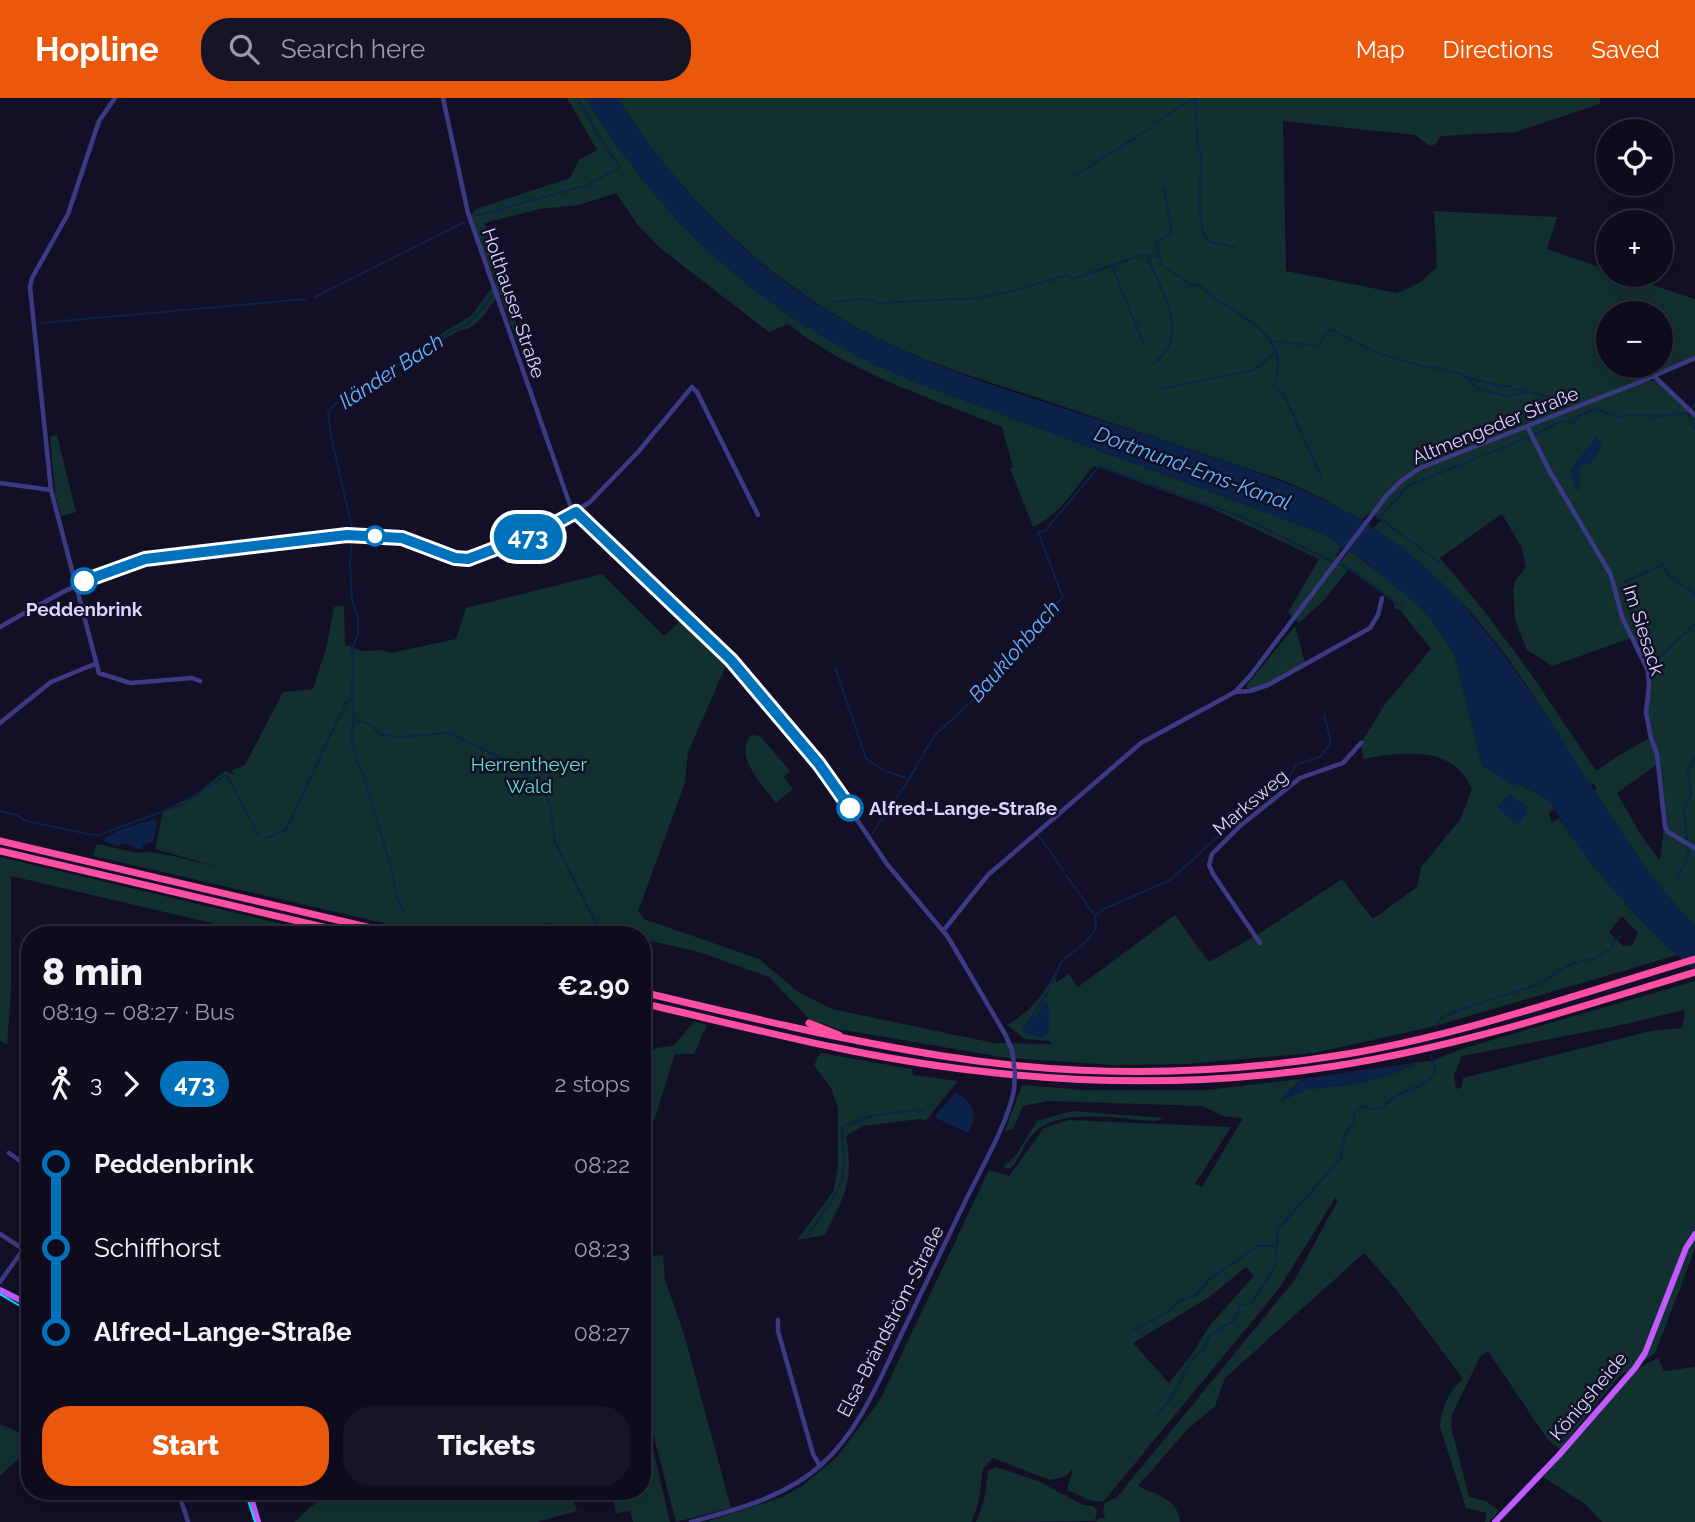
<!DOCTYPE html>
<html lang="en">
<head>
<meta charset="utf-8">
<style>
	:root { --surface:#0e0b1c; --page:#171425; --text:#f1f3f6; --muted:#9b9ba3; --line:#2e2b3b; --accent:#ea580c }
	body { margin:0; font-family:Raleway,sans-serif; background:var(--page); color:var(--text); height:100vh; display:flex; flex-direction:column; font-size:26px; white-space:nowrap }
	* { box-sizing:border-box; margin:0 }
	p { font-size:23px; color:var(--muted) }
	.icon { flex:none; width:38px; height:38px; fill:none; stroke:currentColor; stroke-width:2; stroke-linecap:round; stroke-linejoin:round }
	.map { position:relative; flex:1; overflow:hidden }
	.drawer { position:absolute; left:21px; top:828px; width:630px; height:574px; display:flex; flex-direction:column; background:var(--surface); border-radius:28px; box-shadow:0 4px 18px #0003,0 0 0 2px var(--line) }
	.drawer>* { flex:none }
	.badge { padding:0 14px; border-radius:23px; font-size:24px; line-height:46px }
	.buttons { position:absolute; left:1596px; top:21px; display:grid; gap:14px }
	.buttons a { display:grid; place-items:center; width:77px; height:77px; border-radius:50%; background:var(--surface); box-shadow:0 4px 18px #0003,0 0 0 2px var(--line); font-size:35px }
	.map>.badge { position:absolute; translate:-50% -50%; box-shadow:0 0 0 4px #fff }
	.legs { display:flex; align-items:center; gap:10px; height:77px; padding:0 21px; font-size:23px }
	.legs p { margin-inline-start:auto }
	.summary { display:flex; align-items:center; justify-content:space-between; height:119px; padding:0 21px }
	h1 { font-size:38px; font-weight:800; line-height:52px }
	.action { display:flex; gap:14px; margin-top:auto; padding:14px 21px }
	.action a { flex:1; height:80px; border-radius:28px; background:var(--accent); color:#fff; font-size:28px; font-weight:800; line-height:80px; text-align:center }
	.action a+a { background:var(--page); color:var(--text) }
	ul { padding:0 21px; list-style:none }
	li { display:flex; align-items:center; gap:24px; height:84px; font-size:26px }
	li i { display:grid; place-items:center; width:10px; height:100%; margin:0 9px; background:currentColor }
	li i::after { content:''; width:18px; height:18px; margin:-9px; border:5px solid; border-radius:50%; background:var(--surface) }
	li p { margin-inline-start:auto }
	li:first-child i { background:linear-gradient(#0000 50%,currentColor 0) }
	li:last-child i { background:linear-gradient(currentColor 50%,#0000 0) }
	header { display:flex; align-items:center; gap:42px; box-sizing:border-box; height:98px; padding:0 35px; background:var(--accent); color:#fff }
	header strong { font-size:33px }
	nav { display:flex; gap:38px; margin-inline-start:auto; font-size:24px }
	.search { width:490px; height:63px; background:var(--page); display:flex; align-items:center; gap:18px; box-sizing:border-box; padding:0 24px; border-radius:28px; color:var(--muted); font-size:26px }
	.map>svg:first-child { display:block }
	.green { fill:#12302f; fill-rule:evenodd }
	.water { fill:#0c2248 }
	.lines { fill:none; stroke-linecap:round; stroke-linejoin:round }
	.stream { stroke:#0c2248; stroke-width:2 }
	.minor { stroke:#3d3a85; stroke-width:4.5 }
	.major { stroke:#c25bff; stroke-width:6 }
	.highway { stroke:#ff4fa3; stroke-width:7 }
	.tram { stroke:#00e5ff; stroke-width:2 }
	.minor-bridge { stroke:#3d3a85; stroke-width:4.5 }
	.line-1-casing { stroke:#fff; stroke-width:16 }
	.line-1 { stroke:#0072bc; stroke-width:10 }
	.stop-1-dot { fill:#fff; stroke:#0072bc; stroke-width:3.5 }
	.labels { text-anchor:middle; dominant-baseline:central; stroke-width:5; stroke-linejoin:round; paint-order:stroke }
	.street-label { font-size:19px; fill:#d9d4ff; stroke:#130f26 }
	.stop-label { font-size:19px; font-weight:bold; fill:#d9d4ff; stroke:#130f26 }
	.park-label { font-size:19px; fill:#5fe0c0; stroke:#130f26 }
	.water-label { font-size:21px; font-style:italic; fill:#62b6ff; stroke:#130f26 }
</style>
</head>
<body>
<header>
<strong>Hopline</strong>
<div class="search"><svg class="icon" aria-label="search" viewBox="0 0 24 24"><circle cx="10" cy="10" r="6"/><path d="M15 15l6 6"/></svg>Search here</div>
<nav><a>Map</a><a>Directions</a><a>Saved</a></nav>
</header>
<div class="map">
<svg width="1695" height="1424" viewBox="0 0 1695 1424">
	<rect width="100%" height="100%" fill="#130f26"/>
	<!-- green -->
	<path class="green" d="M567,0H586C666,133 776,228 920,286L1321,435L1342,448L1336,458L1341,463L1349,453L1391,483L1424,513L1454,555L1482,668L1516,688L1518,685L1549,703L1554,711L1549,715L1552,725L1559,720C1593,771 1632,816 1677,857L1435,928L1314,955L1186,966L1112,967L1007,960L838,931L809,921L769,879L699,854L642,841V836H622L545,825L497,836H431L93,758L97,746L138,755L148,754L173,758L225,771L155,751L163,713L193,698L225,673L234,677L232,672L245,667L283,594L313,591L327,547L334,509L344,508L345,547L362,553L384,552L390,555L456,541L466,510L602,476L663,537H665L686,518L731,562L726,568L688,654L685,685L638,813L644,821L759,861L798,894L832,911L994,945L1051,946L1050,943L1025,941L1007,927C1029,914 1045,897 1055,874L1056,885L1069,876L1078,889L1175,817L1209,864L1257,837L1342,781L1373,821L1417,789L1421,769L1460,722L1472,691C1452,646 1403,654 1363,661L1361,645L1385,606L1431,551L1400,512L1394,510V505L1349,471L1324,502L1299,525L1288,514L1319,461L1211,410L1094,368C1075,390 1060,417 1033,429L1010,370L1013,369L1002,329C933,301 846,273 788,226L769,234L660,150L637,126L616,95L579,107L540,111L484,125L523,247L519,249L500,197C487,209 480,231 460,232L390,274L388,272L437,238L471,218L496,184L469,119L476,111L570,80L579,62L597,52ZM1622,818L1638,835L1632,847L1623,848L1609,834Z
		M617,0H1600V6L1516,34L1441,38L1436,46L1430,48L1415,37L1283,23L1286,173L1397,195L1419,185L1437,169L1434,113L1557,119L1547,151L1608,172V177H1622L1695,201V260L1654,278L1635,273L1650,283H1659L1695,317V828C1655,787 1625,741 1594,693L1596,690L1593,685L1590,686C1553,630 1519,569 1474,518C1444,485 1411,456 1374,430L1381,422L1370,415L1361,422L1322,400L1282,382C1202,355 1121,328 1041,301C974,279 906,259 845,223C750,167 676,92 617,0ZM1608,215H1661V268H1608ZM1502,416L1522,450L1526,469L1515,483L1513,493L1515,522L1527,552L1552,568L1631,540L1649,579L1646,615L1650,640L1621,656L1596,673L1529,573L1481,509L1440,460ZM1659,665L1664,729L1660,762L1642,739L1617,695Z
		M57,337L76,414L61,418L55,395L50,338Z
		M1295,528L1305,565L1268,587L1250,593L1246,588Z
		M751,637L760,638L790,673L783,679L793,691L776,705C764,688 732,658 751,637Z
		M0,759L325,836H258L11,778V892L7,947L0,942Z
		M1695,883V1151L1655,1255L1635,1270L1621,1276L1560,1351L1548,1342L1488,1253L1480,1259L1452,1317L1451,1329L1469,1399L1486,1403L1499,1413L1489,1424H1485L1487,1415L1466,1410L1440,1329C1441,1309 1449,1294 1463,1281L1399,1195L1364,1155L1225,1280L1215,1308L1186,1333L1138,1388C1156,1397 1178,1400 1180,1424H1096L1099,1420H1105L1103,1413L1105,1405L1117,1399L1294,1183L1337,1104L1336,1099L1278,1192L1103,1404L1089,1402L1067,1392L1073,1371L1064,1379L1050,1382L993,1360L983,1370L979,1402L972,1424H705L782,1399L802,1388L836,1360L880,1302L989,1072L1009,1078L1044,1030L1068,1022L1231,1029L1195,1086L1202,1089L1243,1020L1226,1019L1202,1008L1048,1003L1023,1008L1013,1031L1005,1033L1022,987L1083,992H1206L1301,981L1282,1002L1308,991L1357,986L1401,973L1405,970L1414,969V965L1431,963L1464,950ZM1685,912L1682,930L1651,933L1463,980L1462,989L1456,991L1454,977L1462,958L1612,929ZM1246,1169L1254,1178L1210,1227L1192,1256L1169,1285L1133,1245L1208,1200Z
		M694,924L707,927L694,956H675L654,1023L642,1013V962L656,950L673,948Z
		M820,955L912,971L913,977L958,983L926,1022L919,1021L863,1028L846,1038C854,1085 845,1096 825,1137L797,1142L833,1094L838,1070V1010L831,990L814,967Z
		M1072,1013L1164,1020L1156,1023C1123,1021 1058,1009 1034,1035C1024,1045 1020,1061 1010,1071L1003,1069L1016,1057L1037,1023Z
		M663,1157L665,1182L684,1236L731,1410L676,1424L642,1294V1159Z
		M1658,1260L1664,1273L1695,1269V1424H1602L1585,1406L1543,1379L1640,1269Z
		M642,1304L670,1424H633L630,1413L616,1415L611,1393H642Z
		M0,1326L21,1335L29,1351L0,1378Z
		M996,1369L1038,1383L1083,1407L1094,1408L1097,1413L1095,1423L976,1424L984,1403L988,1373Z
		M329,1393H571L577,1413L537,1424H294Z"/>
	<!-- water -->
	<path class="water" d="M586,0H617C685,106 776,194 891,247C978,287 1074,312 1165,343C1236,367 1309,388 1373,429C1476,496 1536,603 1602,704C1630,748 1658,790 1695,828V872L1660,842L1616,795L1579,750L1549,703L1518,685L1516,689L1482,668L1454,555L1424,513L1367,465L1321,435L920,286C776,228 666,133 586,0Z
		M1596,338L1602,346L1598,355L1590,364L1591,367L1585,366L1580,369L1579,392H1575L1571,372Z
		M1509,696L1528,709L1521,724L1515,726L1497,709Z
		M154,721L157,725L153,744L143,747V751H136L131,747L122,745L118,748L105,744V740L119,732Z
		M1045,903L1050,909C1050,918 1051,927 1047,936L1042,939L1023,935L1022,930L1036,918Z
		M1414,965L1415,969L1405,970L1402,973L1357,986L1308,991L1281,1002L1288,991L1293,992L1301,981Z
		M956,995C974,1004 978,1017 968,1035L936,1020V1016Z"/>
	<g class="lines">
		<!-- stream -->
		<path class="stream" d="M1195,0L1198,50L1201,54C1202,77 1194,127 1208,143L1236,150
			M1154,25L1193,1
			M1071,80L1149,31
			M479,117L588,87L620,69L600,40L577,0
			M482,130L500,186
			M1159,159L1156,144L1172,135L1164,90
			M1148,161C1162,194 1193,240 1152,266
			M1112,168L1143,245
			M315,199L465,124
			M835,204L864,201L879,205L977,200L1009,194L1067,177L1073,181L1142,157L1159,159L1162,168L1184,181L1190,188L1196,186C1204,189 1209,197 1217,202C1249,222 1292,243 1274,287
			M40,225L306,201
			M1271,243L1313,247
			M1317,248L1330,231L1377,255L1425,269L1440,270L1464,277L1478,291L1508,298L1528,294L1556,300L1567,309
			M1469,280L1500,288H1510L1515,292H1526
			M1161,291L1254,272L1277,254
			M1277,291L1283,295L1322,380
			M1692,310L1695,307
			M1688,316L1695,331
			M1635,317L1664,318L1689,315
			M1534,337L1561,323L1574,325L1578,318L1597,311L1617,319L1631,317
			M1339,466L1355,474L1398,506
			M1437,466L1439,464L1379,420L1408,388L1529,339
			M1623,485L1663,466L1668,477L1695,496
			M1396,508L1403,504
			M835,569L866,661L885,673L906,680
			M1649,569L1695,526
			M355,622L372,627L379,636L397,639
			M400,639L447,635L466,643
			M468,644L512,665L535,685
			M1298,666L1320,659L1331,644L1324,617
			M537,687L542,693
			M546,697L551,711L555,744L564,762
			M0,713L17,717L26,723L88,736L99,737L183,706L224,678H227L258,736
			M871,737L906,686L934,638L991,585L1015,553L1029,540L1047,513L1063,500L1038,434L1045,433L1099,368L1242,419L1333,464
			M1039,738L1063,772
			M266,740L286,732L345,606L353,600
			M1687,744L1684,712L1691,697L1688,673L1695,660
			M566,766L598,829
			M1066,777L1093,815
			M1677,780L1688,760V749
			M404,815L395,794L393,776L363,676L356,661L351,638L354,624L352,585L354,563L351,553L358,537V521L352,502L350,464L353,434L331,338L328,313L336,306L410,261V258L420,254L423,249L433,247L452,232C470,230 481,212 492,198
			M1096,824L1095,818L1104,811L1170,782L1243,716C1250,704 1276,694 1287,681C1291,677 1292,672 1296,667
			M1026,928L1046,897L1062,863L1086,844L1095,832L1096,825
			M1435,930L1441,920L1456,913L1542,885L1558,873L1575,865L1595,860L1612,850L1614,843L1622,838
			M808,1138C821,1115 842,1095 844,1069C846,1055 841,1043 842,1029L871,1018L916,1012L918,1014L925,1011
			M1131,1234L1167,1214L1178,1204L1196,1197L1211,1180L1258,1148H1275
			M1157,1317L1172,1299L1191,1262L1204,1250L1210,1237L1236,1221L1240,1207L1251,1206L1275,1169L1278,1131L1341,1060C1342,1046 1344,1035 1354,1024V1015L1363,1008L1370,1011L1383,1009C1398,990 1426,992 1436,973L1431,958"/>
		<!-- minor -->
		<path class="minor" d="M115,0L99,23L68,116L32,180L30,189L51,392L99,575L130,585L192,580L200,583
			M443,0L468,115L570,407L731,562L819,666L887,766L948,839L1005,936L1012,952
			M1654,278L1695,317
			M1527,328L1549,372L1611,477L1622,519L1648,573L1649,587L1646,615L1651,640L1657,656L1665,729L1668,734L1695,750
			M0,385L51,392
			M0,529C50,501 101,469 159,459L359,437L402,440L455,460H475L558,425L590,404L638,354L692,289L697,294L758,417
			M1235,594L1250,578L1387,397L1401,383L1420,370L1640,284L1695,260
			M0,625L51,584L95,566
			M943,833L988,777L1141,645L1235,594L1250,593L1268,587L1370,530L1378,517L1382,500
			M1260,845L1213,776L1209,767L1212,756L1240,728L1300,680L1343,665L1361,645
			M9,1055L30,1070
			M0,1136L23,1151
			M0,1184L30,1142
			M778,1222V1233L813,1356L820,1368
			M178,1393L188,1424
			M691,1424C736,1412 785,1399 821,1367C859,1333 879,1283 901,1237C922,1194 942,1151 963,1108C979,1074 1007,1028 1014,992"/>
		<!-- major -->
		<path class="major" d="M0,1192L30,1207
			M249,1393L258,1424
			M1495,1424L1559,1357L1635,1270L1645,1255L1686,1150L1695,1136"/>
		<!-- highway -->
		<path class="highway" d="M0,743L397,836
			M0,753L353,836
			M642,894C742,918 842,942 943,958C1074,979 1210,978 1341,957C1462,937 1578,896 1695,861
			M642,905C750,930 859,959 970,972C1091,987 1214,987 1335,968C1458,949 1577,910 1695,874
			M809,925L839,937"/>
		<!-- tram -->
		<path class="tram" d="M0,1196L30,1214
			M245,1393L255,1424"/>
		<!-- minor-bridge -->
		<path class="minor-bridge" d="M1012,952L1015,975L1014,992"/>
	</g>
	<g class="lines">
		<defs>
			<path id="line-1" d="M84,483L145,461L347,437L402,440L455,460L468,461L539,434L576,414L731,562L819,666L850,710"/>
		</defs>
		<!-- line-1 casing -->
		<use href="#line-1" class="line-1-casing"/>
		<!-- line-1 -->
		<use href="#line-1" class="line-1"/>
	</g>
	<!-- markers -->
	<g class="stop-1-dot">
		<circle cx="375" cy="438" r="9"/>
		<circle cx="84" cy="483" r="12"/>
		<circle cx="850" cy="710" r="12"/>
	</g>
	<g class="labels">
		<!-- street labels -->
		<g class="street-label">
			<text transform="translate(514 205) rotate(71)">Holthauser Straße</text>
			<text transform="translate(1495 327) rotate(-22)">Altmengeder Straße</text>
			<text transform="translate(1644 532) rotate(72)">Im Siesack</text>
			<text transform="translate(1250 704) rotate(-40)">Marksweg</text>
			<text transform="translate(890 1223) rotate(-63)">Elsa-Brändström-Straße</text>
			<text transform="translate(1588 1298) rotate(-50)">Königsheide</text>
		</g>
		<!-- stop labels -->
		<g class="stop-label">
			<text x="84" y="511">Peddenbrink</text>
			<text x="869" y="710" text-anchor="start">Alfred-Lange-Straße</text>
		</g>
		<!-- park labels -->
		<g class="park-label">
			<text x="529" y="666">Herrentheyer<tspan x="529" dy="22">Wald</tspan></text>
		</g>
		<!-- water labels -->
		<g class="water-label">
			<text transform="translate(391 273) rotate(-33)">Iländer Bach</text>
			<text transform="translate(1193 370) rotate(20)">Dortmund-Ems-Kanal</text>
			<text transform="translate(1014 553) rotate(-49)">Bauklohbach</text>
		</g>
	</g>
</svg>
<div class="buttons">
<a><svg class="icon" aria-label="locate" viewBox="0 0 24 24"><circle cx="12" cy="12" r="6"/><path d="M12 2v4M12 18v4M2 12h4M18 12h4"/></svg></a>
<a>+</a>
<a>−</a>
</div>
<b class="badge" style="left:528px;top:439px;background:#0072bc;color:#fff">473</b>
<section class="drawer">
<div class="summary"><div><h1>8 min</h1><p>08:19 – 08:27 · Bus</p></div><b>€2.90</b></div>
<div class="legs"><svg class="icon" aria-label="walk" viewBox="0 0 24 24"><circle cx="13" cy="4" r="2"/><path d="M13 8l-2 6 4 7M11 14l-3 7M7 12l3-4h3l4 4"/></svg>3<svg class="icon" aria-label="forward" viewBox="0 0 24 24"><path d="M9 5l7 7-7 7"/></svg><b class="badge" style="background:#0072bc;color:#fff">473</b><p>2 stops</p></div>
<ul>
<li><i style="color:#0072bc"></i><b>Peddenbrink</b><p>08:22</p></li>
<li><i style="color:#0072bc"></i><span>Schiffhorst</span><p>08:23</p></li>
<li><i style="color:#0072bc"></i><b>Alfred-Lange-Straße</b><p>08:27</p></li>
</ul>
<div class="action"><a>Start</a><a>Tickets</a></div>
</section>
</div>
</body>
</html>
